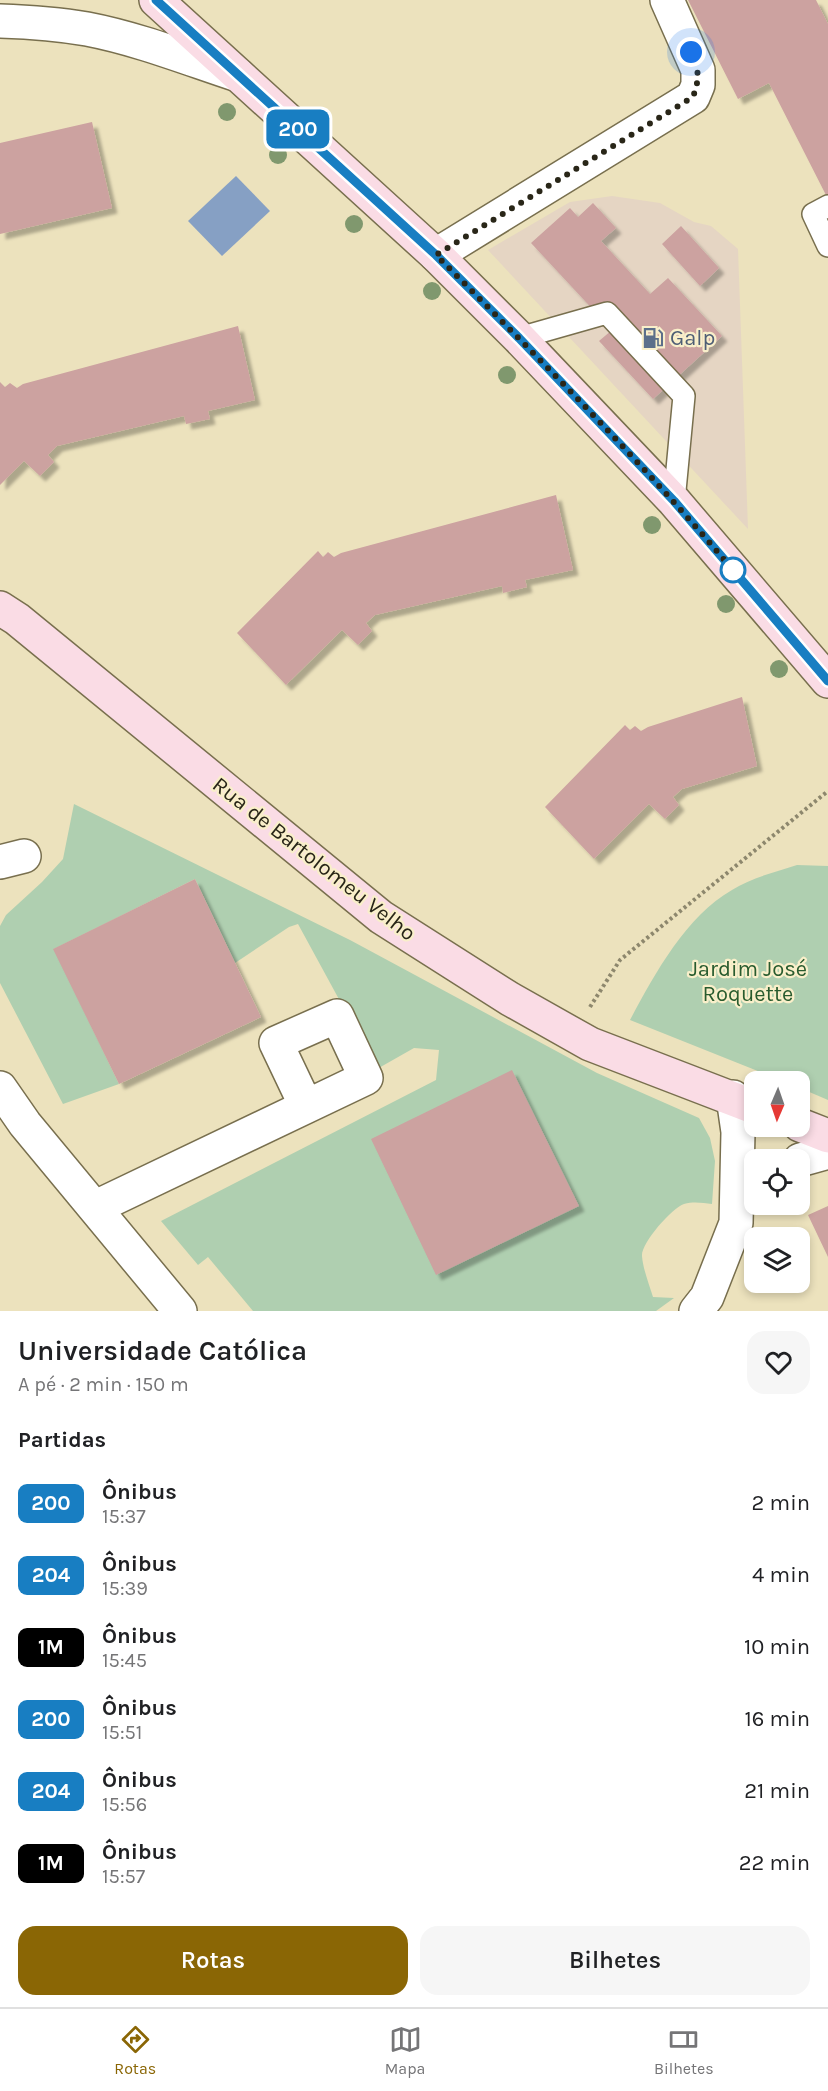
<!DOCTYPE html>
<html lang="pt">
<head>
<meta charset="utf-8">
<style>
	:root { --surface:#fff; --page:#f6f6f6; --text:#202124; --muted:#757577; --line:#e0e0e0; --accent:#8a6605 }
	body { margin:0; font-family:Karla,sans-serif; background:var(--page); color:var(--text); height:100vh; display:flex; flex-direction:column; font-size:22px; white-space:nowrap }
	* { box-sizing:border-box; margin:0 }
	p { font-size:20px; color:var(--muted) }
	.icon { flex:none; width:33px; height:33px; fill:none; stroke:currentColor; stroke-width:2; stroke-linecap:round; stroke-linejoin:round }
	.map { position:relative; height:1311px; overflow:hidden }
	.sheet { display:flex; flex-direction:column; background:var(--surface); flex:1 }
	.sheet>* { flex:none }
	.badge { padding:0 12px; border-radius:9px; font-size:21px; line-height:39px }
	.needle { width:39px; rotate:182deg }
	.tools { position:absolute; left:744px; top:1071px; display:grid; gap:12px }
	.tools a { display:grid; place-items:center; width:66px; height:66px; border-radius:12px; background:var(--surface); box-shadow:0 3px 9px #0003; font-size:30px }
	.you { position:absolute; width:30px; height:30px; margin:-15px; border:4px solid #fff; border-radius:50%; background:#1a73e8; box-shadow:0 0 0 9px #1a73e833 }
	.map>.badge { position:absolute; translate:-50% -50%; box-shadow:0 0 0 3px #fff }
	h2 { padding:0 18px; font-size:22px; line-height:54px }
	.round { display:grid; place-items:center; flex:none; width:63px; height:63px; border-radius:18px; background:var(--page) }
	.overview { display:flex; align-items:center; justify-content:space-between; height:102px; padding:0 18px }
	h1 { font-size:28px; font-weight:600; line-height:45px }
	.action { display:flex; gap:12px; margin-top:auto; padding:12px 18px }
	.action a { flex:1; height:69px; border-radius:18px; background:var(--accent); color:#fff; font-size:24px; font-weight:600; line-height:69px; text-align:center }
	.action a+a { background:var(--page); color:var(--text) }
	ul { padding:0; list-style:none }
	li { display:flex; align-items:center; gap:18px; height:72px; padding:0 18px }
	li div { flex:1 }
	li b { display:block; font-size:22px }
	li em { font-style:normal }
	li .badge { min-width:66px; font-weight:700; text-align:center }
	.tabs { display:flex; justify-content:space-around; align-items:center; height:84px; border-top:2px solid var(--line); background:var(--surface); font-size:16px; color:var(--muted) }
	.tabs a { display:grid; justify-items:center; gap:3px }
	.tabs .on { color:var(--accent) }
	.map>svg:first-child { display:block }
	.commercial { fill:#e5d5c3 }
	.green { fill:#afcfb0 }
	.water { fill:#86a0c4 }
	.building { fill:#cca2a0; filter:url(#shadow) }
	.lines { fill:none; stroke-linecap:round; stroke-linejoin:round }
	.lane-casing { stroke:#786f4e; stroke-width:24 }
	.street-casing { stroke:#786f4e; stroke-width:36 }
	.secondary-casing { stroke:#786f4e; stroke-width:36 }
	.path { stroke:#8d876d; stroke-width:4; stroke-dasharray:3 3; stroke-linecap:butt }
	.lane { stroke:#fff; stroke-width:21 }
	.street { stroke:#fff; stroke-width:33 }
	.secondary { stroke:#fadce5; stroke-width:33 }
	.tree { fill:#80986e }
	.line-casing { stroke:#fff; stroke-width:14 }
	.line { stroke:#187ec2; stroke-width:9 }
	.walk { stroke:#292618; stroke-width:6; stroke-dasharray:0 10.8 }
	.stop-dot { fill:#fff; stroke:#187ec2; stroke-width:3 }
	.labels { text-anchor:middle; dominant-baseline:central; stroke-width:4.5; stroke-linejoin:round; paint-order:stroke }
	.service-label { font-size:22px; fill:#4e5e75; stroke:#f9efca; text-anchor:start }
	.street-label { font-size:22px; fill:#292618; stroke:#f9efca }
	.park-label { font-size:22px; fill:#285b2e; stroke:#f9efca }
</style>
</head>
<body>
<div class="map">
<svg width="828" height="1311" viewBox="0 0 828 1311">
	<defs>
		<filter id="shadow"><feDropShadow dx="5.5" dy="5.5" stdDeviation="1.5" flood-color="#0004"/></filter>
	</defs>
	<rect width="100%" height="100%" fill="#ece2bd"/>
	<!-- commercial -->
	<path class="commercial" d="M612,196L660,203L694,222L711,226L738,249L748,529L488,250L570,202Z"/>
	<!-- green -->
	<path class="green" d="M74,804L350,940L597,1073L699,1118L710,1138L715,1161L712,1204C703,1203 694,1201 684,1204C672,1208 641,1243 642,1256C643,1269 649,1284 653,1297L674,1298L656,1311H253L208,1257L198,1265L161,1221L436,1080L439,1050L414,1048L377,1069L298,924L289,927L235,963L195,879L54,949L119,1084L63,1104L0,983V926L6,915L42,882L63,859Z
		M797,865L828,866V1100L800,1088V1082L783,1081L630,1020C654,975 686,916 732,890C751,878 775,872 797,865Z"/>
	<!-- water -->
	<path class="water" d="M236,176L270,211L222,256L188,221Z"/>
	<!-- building -->
	<path class="building" d="M688,0H816L828,24V199L769,83L738,99Z
		M92,122L112,208L0,234V143Z
		M593,203L616,228L601,241L650,294L668,278L722,336L653,399L599,341L612,330L531,243L570,208L578,217Z
		M681,226L719,268L700,286L662,244Z
		M238,326L255,400L208,411L210,419L186,424L184,416L57,446L48,455L54,462L40,476L24,461L0,485V382L5,387L10,383L17,388L23,384Z
		M556,495L573,570L525,580L527,587L503,593L502,586L375,615L366,623L372,631L358,645L342,630L286,685L237,633L318,551L323,557L328,552L334,557L341,553Z
		M742,697L757,766L682,789L673,797L679,805L665,819L649,804L594,859L545,807L625,725L630,730L635,726L641,731L648,727Z
		M195,879L261,1017L119,1084L53,949Z
		M512,1070L579,1206L436,1275L371,1139Z
		M828,1206V1257L808,1215Z"/>
	<g class="lines">
		<defs>
			<path id="lane" d="M828,206L813,214L828,246
				M519,338L607,313L684,396L674,501"/>
			<path id="street" d="M0,21C30,22 58,24 87,29C139,39 189,59 238,75
				M436,255L693,97L698,85V70L667,0
				M0,862L24,856
				M0,1088L25,1124L180,1311
				M800,1160L828,1152
				M96,1207L366,1078L337,1016L276,1043L306,1106
				M696,1311L707,1297L736,1223L738,1132L733,1097"/>
			<path id="secondary" d="M156,0L436,255L519,338L674,501L828,681
				M0,608L17,619L381,917L510,999L590,1044L754,1107
				M800,1125L828,1136"/>
		</defs>
		<!-- lane casing -->
		<use href="#lane" class="lane-casing"/>
		<!-- street casing -->
		<use href="#street" class="street-casing"/>
		<!-- secondary casing -->
		<use href="#secondary" class="secondary-casing"/>
		<!-- path -->
		<path class="path" d="M590,1007L620,960L828,791"/>
		<!-- lane -->
		<use href="#lane" class="lane"/>
		<!-- street -->
		<use href="#street" class="street"/>
		<!-- secondary -->
		<use href="#secondary" class="secondary"/>
	</g>
	<!-- trees -->
	<g class="tree">
		<circle cx="227" cy="112" r="9"/>
		<circle cx="278" cy="155" r="9"/>
		<circle cx="354" cy="224" r="9"/>
		<circle cx="432" cy="291" r="9"/>
		<circle cx="507" cy="375" r="9"/>
		<circle cx="652" cy="525" r="9"/>
		<circle cx="726" cy="604" r="9"/>
		<circle cx="779" cy="669" r="9"/>
	</g>
	<g class="lines">
		<defs>
			<path id="line" d="M156,0L436,255L519,338L674,501L828,681"/>
		</defs>
		<!-- line casing -->
		<use href="#line" class="line-casing"/>
		<!-- line -->
		<use href="#line" class="line"/>
		<!-- walk -->
		<path class="walk" d="M691,52C699,71 700,77 693,97L436,255C538,357 640,460 733,570"/>
	</g>
	<!-- icons -->
	<defs>
		<symbol id="fuel-bare" viewBox="-9 -9 18 18"><path d="M-5.5-6h7V0h2V4h1.3V-2.5L3-4.5l.8-.8L6-3V5H2.5V1h-1V6h-7ZM-4.2-4.7v3.2H.2V-4.7Z" fill="#5c6f8a" stroke="#f9efca" stroke-width="2.5" paint-order="stroke"/></symbol>
	</defs>
	<g fill-rule="evenodd">
		<use href="#fuel-bare" x="638" y="323" width="30" height="30"/>
	</g>
	<!-- markers -->
	<circle class="stop-dot" cx="733" cy="570" r="12"/>
	<g class="labels">
		<!-- service labels -->
		<g class="service-label">
			<text x="670" y="338">Galp</text>
		</g>
		<!-- street labels -->
		<g class="street-label">
			<text transform="translate(314 859) rotate(38)">Rua de Bartolomeu Velho</text>
		</g>
		<!-- park labels -->
		<g class="park-label">
			<text x="748" y="969">Jardim José<tspan x="748" dy="25">Roquette</tspan></text>
		</g>
	</g>
</svg>
<div class="tools">
<a><svg class="needle" viewBox="-14 -14 28 28"><path d="M0-13l5 13h-10z" fill="#e53935"/><path d="M0 13l5-13h-10z" fill="#757577"/></svg></a>
<a><svg class="icon" aria-label="locate" viewBox="0 0 24 24"><circle cx="12" cy="12" r="6"/><path d="M12 2v4M12 18v4M2 12h4M18 12h4"/></svg></a>
<a><svg class="icon" aria-label="layers" viewBox="0 0 24 24"><path d="M12 4l9 5-9 5-9-5zM3 14l9 5 9-5"/></svg></a>
</div>
<div class="you" style="left:691px;top:52px"></div>
<b class="badge" style="left:298px;top:129px;background:#187ec2;color:#fff">200</b>
</div>
<section class="sheet">
<div class="overview"><div><h1>Universidade Católica</h1><p>A pé · 2 min · 150 m</p></div><a class="round"><svg class="icon" aria-label="heart" viewBox="0 0 24 24"><path d="M12 20l-8-8c-3-5 5-10 8-4 3-6 11-1 8 4z"/></svg></a></div>
<h2>Partidas</h2>
<ul>
<li><span class="badge" style="background:#187ec2;color:#fff">200</span><div><b>Ônibus</b><p>15:37</p></div><em>2 min</em></li>
<li><span class="badge" style="background:#187ec2;color:#fff">204</span><div><b>Ônibus</b><p>15:39</p></div><em>4 min</em></li>
<li><span class="badge" style="background:#000;color:#fff">1M</span><div><b>Ônibus</b><p>15:45</p></div><em>10 min</em></li>
<li><span class="badge" style="background:#187ec2;color:#fff">200</span><div><b>Ônibus</b><p>15:51</p></div><em>16 min</em></li>
<li><span class="badge" style="background:#187ec2;color:#fff">204</span><div><b>Ônibus</b><p>15:56</p></div><em>21 min</em></li>
<li><span class="badge" style="background:#000;color:#fff">1M</span><div><b>Ônibus</b><p>15:57</p></div><em>22 min</em></li>
</ul>
<div class="action"><a>Rotas</a><a>Bilhetes</a></div>
</section>
<nav class="tabs">
<a class="on"><svg class="icon" aria-label="directions" viewBox="0 0 24 24"><path d="M12 3l9 9-9 9-9-9zM9 14v-3h6M13 9l2 2-2 2"/></svg>Rotas</a>
<a><svg class="icon" aria-label="map" viewBox="0 0 24 24"><path d="M3 6l6-2 6 2 6-2v14l-6 2-6-2-6 2zM9 4v14M15 6v14"/></svg>Mapa</a>
<a><svg class="icon" aria-label="tickets" viewBox="0 0 24 24"><path d="M3 7h18v10H3zM15 7v10"/></svg>Bilhetes</a>
</nav>
</body>
</html>
